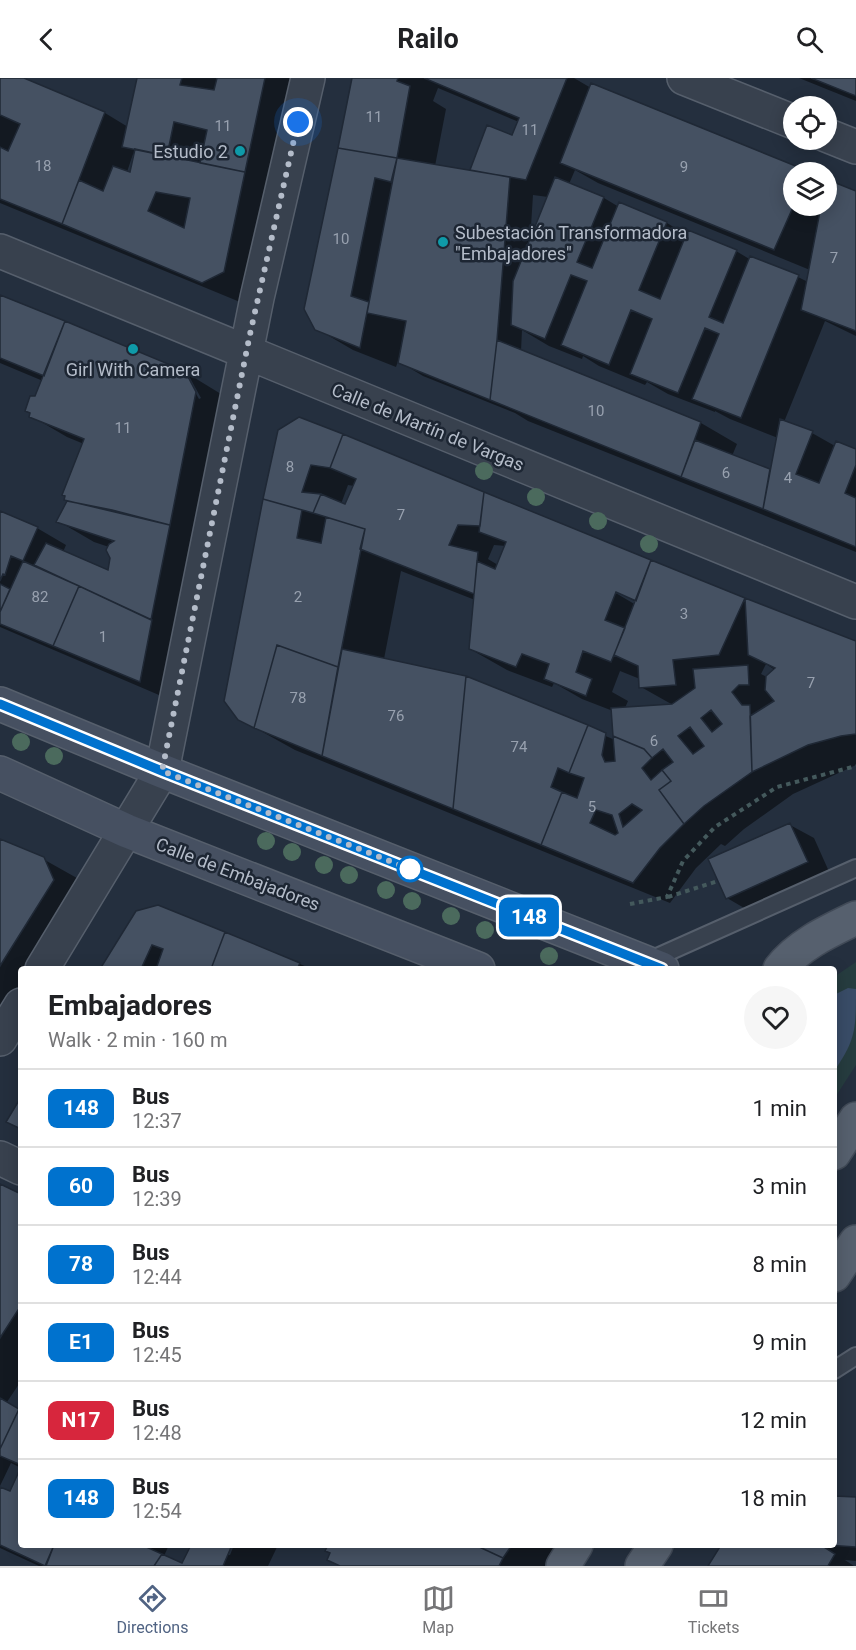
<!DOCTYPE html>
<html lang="en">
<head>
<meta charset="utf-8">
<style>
	:root { --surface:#fff; --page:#f6f6f6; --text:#202124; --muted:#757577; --line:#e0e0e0; --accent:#506383 }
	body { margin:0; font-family:Roboto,sans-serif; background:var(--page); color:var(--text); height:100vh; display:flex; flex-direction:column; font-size:22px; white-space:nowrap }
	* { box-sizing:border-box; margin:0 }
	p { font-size:20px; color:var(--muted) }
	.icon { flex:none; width:33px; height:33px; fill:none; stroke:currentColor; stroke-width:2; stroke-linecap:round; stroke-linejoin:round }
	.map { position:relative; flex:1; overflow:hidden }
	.panel { position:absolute; left:18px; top:888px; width:819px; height:582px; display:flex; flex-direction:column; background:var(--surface); border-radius:6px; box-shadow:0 3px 15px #0003 }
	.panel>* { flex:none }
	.badge { padding:0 12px; border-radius:9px; font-size:21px; line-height:39px }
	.tools { position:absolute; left:783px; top:18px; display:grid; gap:12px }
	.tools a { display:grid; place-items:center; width:54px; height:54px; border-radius:50%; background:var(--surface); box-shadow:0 3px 15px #0003; font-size:30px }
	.you { position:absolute; width:30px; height:30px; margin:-15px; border:4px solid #fff; border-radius:50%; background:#1a73e8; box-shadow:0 0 0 9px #1a73e833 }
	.map>.badge { position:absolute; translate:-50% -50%; box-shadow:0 0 0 3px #fff }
	.round { display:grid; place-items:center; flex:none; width:63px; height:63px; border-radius:32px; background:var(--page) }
	.summary { display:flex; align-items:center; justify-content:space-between; height:102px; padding:0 30px }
	h1 { font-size:28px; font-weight:700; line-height:45px }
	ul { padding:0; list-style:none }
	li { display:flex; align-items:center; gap:18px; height:78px; padding:0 30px; border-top:2px solid var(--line) }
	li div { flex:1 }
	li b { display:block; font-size:22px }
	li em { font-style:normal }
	li .badge { min-width:66px; font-weight:700; text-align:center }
	header { display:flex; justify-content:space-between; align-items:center; height:78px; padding:0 30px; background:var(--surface); font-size:27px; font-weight:700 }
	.tab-bar { display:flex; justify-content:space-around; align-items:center; height:84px; border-top:2px solid var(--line); background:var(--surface); font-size:16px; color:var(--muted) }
	.tab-bar a { display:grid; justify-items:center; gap:3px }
	.tab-bar .selected { color:var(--accent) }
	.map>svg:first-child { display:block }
	.green { fill:#263c3f }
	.water { fill:#394c67 }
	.shadow { fill:#0007; fill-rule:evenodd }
	.building { fill:#455162; stroke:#1f2835; stroke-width:1.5; fill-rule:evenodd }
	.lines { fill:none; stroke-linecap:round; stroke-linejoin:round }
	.service-casing { stroke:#565f6c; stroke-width:20 }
	.minor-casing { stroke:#565f6c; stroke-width:36 }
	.secondary-casing { stroke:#565f6c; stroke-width:36 }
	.primary-casing { stroke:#414a57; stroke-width:36 }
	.path { stroke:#44595c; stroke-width:4; stroke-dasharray:4.5 4.5; stroke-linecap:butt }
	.service { stroke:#38414e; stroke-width:16 }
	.minor { stroke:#38414e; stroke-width:33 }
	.secondary { stroke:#465061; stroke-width:33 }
	.primary { stroke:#56606e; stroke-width:33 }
	.tree { fill:#4b6a5d }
	.line-casing { stroke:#fff; stroke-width:14 }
	.line { stroke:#0072ce; stroke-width:9 }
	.walk { stroke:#b4bcc9; stroke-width:6; stroke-dasharray:0 10.8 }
	.culture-dot { fill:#0f9aa8; stroke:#1d2633; stroke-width:2 }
	.stop-dot { fill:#fff; stroke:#0072ce; stroke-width:3 }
	.labels { text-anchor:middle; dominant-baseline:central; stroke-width:5; stroke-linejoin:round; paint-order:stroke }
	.number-label { font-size:15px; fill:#98a1af }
	.poi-label { font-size:18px; fill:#b4bcc9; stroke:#1d2633; text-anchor:end }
	.street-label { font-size:18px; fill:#b4bcc9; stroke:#1d2633 }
</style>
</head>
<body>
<header><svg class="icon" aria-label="back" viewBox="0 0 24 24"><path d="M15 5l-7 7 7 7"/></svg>Railo<svg class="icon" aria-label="search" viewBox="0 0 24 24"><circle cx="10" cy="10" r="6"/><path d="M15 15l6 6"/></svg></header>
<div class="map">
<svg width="856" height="1488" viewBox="0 0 856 1488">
	<rect width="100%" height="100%" fill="#242f3e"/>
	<!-- green -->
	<path class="green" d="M856,884V987L834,1021V899Z"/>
	<!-- water -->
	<path class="water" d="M848,910L856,911C856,950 856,962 834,993V917Z"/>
	<!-- shadow -->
	<path class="shadow" d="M0,0H20L105,35L128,49L138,0H305L240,224L0,125ZM133,76L135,77L131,96L127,94Z
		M354,0H574L591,10L592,7L807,94H794V128H826L856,115V258L825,243L784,344L812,355L835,368L856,372V474L528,343L515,335L423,298L398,283L396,289L353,272L317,251ZM438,10L519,44L513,59L472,92L476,95L435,88L446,31L433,23ZM575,92L598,105L810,192L808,204L798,199L751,180V182L736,173L687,157L667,145L620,126L619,129L604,120L569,106ZM533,117L548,119L530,164ZM522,252L549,268L582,281L583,278L599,288L645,307L647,304L668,316L715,334V333L730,341L778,360L772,393L732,378L737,366L701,345L521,273Z
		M799,0H856V23Z
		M0,219L185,294L221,316L180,626L0,549V435L37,450L66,467L63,474L109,494L112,480L109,469L94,464L58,443L68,423L84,366L67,359L31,338L43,303L0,285ZM187,300H190L201,320L199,321Z
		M299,341L856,565V687L793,716L744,751L725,768L721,766L696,790L670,825L295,672L239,641L270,424L265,420ZM348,407L354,408L346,428L341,426ZM494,467L506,468L498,487L488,481ZM401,493L475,522L470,571L507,592L552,609L554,605L582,621L613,633L615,662L466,599L384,581ZM610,509L636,524V527L609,511ZM766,586L775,592L767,599L761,596ZM620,593L640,601L641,609L673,627L625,630L628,623L612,614Z
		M790,747L814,760L831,798L751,834L727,820L710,782Z
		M0,763L43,781L84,804L53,891H21V933L0,949Z
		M158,828L312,891H102Z
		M0,1108L21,1118V1303L7,1324L21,1333V1390L11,1385L0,1408Z
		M21,1392V1467H169L164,1478L183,1487L193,1467H231L226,1477H230L234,1467H278L268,1488H39L0,1470V1410L10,1415Z
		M834,1420H856V1483L845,1482L854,1488H710L723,1467H834Z
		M329,1467H567L554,1488H341Z"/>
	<!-- building -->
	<path class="building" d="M0,0H24L105,34L62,146L0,121V69L8,73L20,46L0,37Z
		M137,0H182L180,7L214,12L217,0H265L245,94L200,85L207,52L174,44L167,78L122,69Z
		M352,0H398L397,3L410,8L397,80L338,70Z
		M424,0H567L526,102L470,92L487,47L512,57L519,40Z
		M811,0H856V18Z
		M591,5L808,93L794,94V127L774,172L560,85Z
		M338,70L397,80L391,104L375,100L351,218L369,224L360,270L315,252L304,231Z
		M135,71L245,94L224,194L202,205L62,146L79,102L103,113L113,88L130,94ZM156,114L190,120L184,150L148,133Z
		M397,80L510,99L497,262L490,322L398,285L406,243L367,235Z
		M555,99L604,119L577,184L592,190L619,124L667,144L639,212L660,221L688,152L737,172L709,239L723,245L750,178L799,197L741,340L692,321L719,256L705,250L678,315L630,296L652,241L631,232L609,287L561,267L587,203L571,197L545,261L511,247L513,203Z
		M826,101L856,113V253L801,232L821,128H826Z
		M0,217L65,243L44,298L0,280Z
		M65,243L185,293L196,314L170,447L64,422L65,418L62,417L84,361L29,339L30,335L25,333L30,318H35Z
		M497,262L701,344L681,399L490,322Z
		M299,339L343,356L330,390L311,387L302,414L321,416L313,435L263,421L278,352Z
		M780,341L813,353L796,396L819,405L836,363L856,371V387L845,415L856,420V469L763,431Z
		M343,356L484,414L480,448L458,447L449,467L478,474L474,516L360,471L365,451L313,435L321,416L345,426L356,401L330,390Z
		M695,362L770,391L763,431L681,399Z
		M484,414L651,482L636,523L616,514L605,542L625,550L611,584L583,573L576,594L592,601L586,618L544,601L549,586L522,576L516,589L469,571L477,483L495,491L506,464L479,454Z
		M263,421L302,432L297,460L321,465L326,439L365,451L338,589L277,567L254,650L238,642L224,623Z
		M67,423L112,432L170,447L151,542L34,487L46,465L108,492L110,480L106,472L109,466L114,463L56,444Z
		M0,433L38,449L23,483L11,478L5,497L3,496L0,503Z
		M651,482L745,520L719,577L673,582L676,607L639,610L638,588L614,577Z
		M23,483L79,508L53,568L0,546V534Z
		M0,506L10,511L0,534Z
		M79,508L152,542L140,604L53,568Z
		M745,520L856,563V656L841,658L808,667L752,694L750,638L774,623L765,612L766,598L775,590L748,577Z
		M277,567L338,589L322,678L254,650Z
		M342,571L466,598L453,731L322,678Z
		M748,587L749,607H739L732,614L742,627H750L752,694L704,728L684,746L659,712L671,703L662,692L673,684L663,671L652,680L644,671L613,658L611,630L672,626L695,610L693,591ZM711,632L722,646L712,654L701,640ZM690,649L704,668L693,676L678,658Z
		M466,598L588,647L569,695L558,690L551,709L562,714L541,767L453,731Z
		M588,647L606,655L602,677L605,684L615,683L613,658L644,671L652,680L642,690L651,702L662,692L671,703L659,712L684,746L660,770L633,805L541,767L562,714L577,720L584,700L569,695ZM632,726L642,732L623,749L619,736ZM596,732L612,737L618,755L615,757L590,745Z
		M790,745L808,784L726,821L708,781Z
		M0,761L44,779L54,802L0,888Z
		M158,827L225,854L211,891H156L163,871L152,867L142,889L146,891H100L136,833Z
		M225,854L300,885L297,891H211Z
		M21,1019V1051L6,1044Z
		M0,1106L21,1116V1234L18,1232L0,1260Z
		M0,1320L19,1331L0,1371Z
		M19,1331L21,1332V1387L0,1378V1371Z
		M21,1389V1467H54L45,1488L0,1467V1409L10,1413Z
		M834,1418L856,1419V1469L826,1467H834Z
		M54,1467H142L162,1476L154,1488H46Z
		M191,1467H232L223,1488H154L162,1476L182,1485Z
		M328,1467H475L503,1480L499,1488H340L327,1482L330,1475L325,1473Z
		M475,1467H512L503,1480Z
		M721,1467H821L835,1476L828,1488H708Z"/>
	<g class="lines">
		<defs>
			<path id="service" d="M646,884L856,790
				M834,1292L856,1278"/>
			<path id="minor" d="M684,0L794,44
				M826,57L856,69
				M0,173L856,524
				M42,891L162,693L257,220L308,0
				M0,961L21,927
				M0,1080L21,1090"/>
			<path id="secondary" d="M0,626L162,693L662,891
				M0,695L127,753L478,891"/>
			<path id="primary" d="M780,891C798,867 829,853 856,840
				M834,1075L856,1041
				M834,1197L856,1164
				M563,1488L576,1467
				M642,1488L656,1467"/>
		</defs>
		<!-- service casing -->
		<use href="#service" class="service-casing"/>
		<!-- minor casing -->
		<use href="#minor" class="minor-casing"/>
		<!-- secondary casing -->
		<use href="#secondary" class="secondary-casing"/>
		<!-- primary casing -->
		<use href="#primary" class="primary-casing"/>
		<!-- path -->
		<path class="path" d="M668,819L718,803
			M630,826L667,819L683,783L715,749L777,709L856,688"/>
		<!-- service -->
		<use href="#service" class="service"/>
		<!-- minor -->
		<use href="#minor" class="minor"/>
		<!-- secondary -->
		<use href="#secondary" class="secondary"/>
		<!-- primary -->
		<use href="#primary" class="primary"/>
	</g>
	<!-- trees -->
	<g class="tree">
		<circle cx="484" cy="393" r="9"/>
		<circle cx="536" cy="419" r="9"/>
		<circle cx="598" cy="443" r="9"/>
		<circle cx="649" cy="466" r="9"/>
		<circle cx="21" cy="664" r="9"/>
		<circle cx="54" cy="678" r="9"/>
		<circle cx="266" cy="763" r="9"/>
		<circle cx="292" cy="774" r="9"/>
		<circle cx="324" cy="787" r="9"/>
		<circle cx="349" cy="797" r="9"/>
		<circle cx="386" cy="812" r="9"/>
		<circle cx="412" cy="823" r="9"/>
		<circle cx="451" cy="838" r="9"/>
		<circle cx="485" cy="852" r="9"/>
		<circle cx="549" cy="878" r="9"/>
	</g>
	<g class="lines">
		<defs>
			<path id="line" d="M0,626L162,693L662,891"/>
		</defs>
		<!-- line casing -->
		<use href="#line" class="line-casing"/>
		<!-- line -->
		<use href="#line" class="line"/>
		<!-- walk -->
		<path class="walk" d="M298,44L250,256L162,693L410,791"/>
	</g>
	<!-- markers -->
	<g class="culture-dot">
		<circle cx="240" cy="73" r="6"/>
		<circle cx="443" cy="164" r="6"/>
		<circle cx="133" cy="271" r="6"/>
	</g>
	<circle class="stop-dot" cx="410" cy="791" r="12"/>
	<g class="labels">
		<!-- number labels -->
		<g class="number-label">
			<text x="374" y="39">11</text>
			<text x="223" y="48">11</text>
			<text x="530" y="52">11</text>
			<text x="43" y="88">18</text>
			<text x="684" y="89">9</text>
			<text x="341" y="161">10</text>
			<text x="834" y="180">7</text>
			<text x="596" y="333">10</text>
			<text x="123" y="350">11</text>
			<text x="290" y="389">8</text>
			<text x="726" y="395">6</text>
			<text x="788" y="400">4</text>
			<text x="401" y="437">7</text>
			<text x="40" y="519">82</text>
			<text x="298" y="519">2</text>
			<text x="684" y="536">3</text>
			<text x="103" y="559">1</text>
			<text x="811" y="605">7</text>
			<text x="298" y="620">78</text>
			<text x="396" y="638">76</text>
			<text x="654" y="663">6</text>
			<text x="519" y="669">74</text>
			<text x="592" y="729">5</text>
		</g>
		<!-- poi labels -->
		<g class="poi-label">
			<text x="228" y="73">Estudio 2</text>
			<text x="455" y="154" text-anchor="start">Subestación Transformadora<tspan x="455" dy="21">"Embajadores"</tspan></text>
			<text x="133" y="291" text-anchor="middle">Girl With Camera</text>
		</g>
		<!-- street labels -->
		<g class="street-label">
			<text transform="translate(428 349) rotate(22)">Calle de Martín de Vargas</text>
			<text transform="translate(238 796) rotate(21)">Calle de Embajadores</text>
		</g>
	</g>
</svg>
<div class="tools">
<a><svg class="icon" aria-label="locate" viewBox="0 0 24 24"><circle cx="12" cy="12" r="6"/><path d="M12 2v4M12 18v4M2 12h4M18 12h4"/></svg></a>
<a><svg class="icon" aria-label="layers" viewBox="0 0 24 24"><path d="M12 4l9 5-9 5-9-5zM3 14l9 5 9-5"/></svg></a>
</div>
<div class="you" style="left:298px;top:44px"></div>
<b class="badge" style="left:529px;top:839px;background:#0072ce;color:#fff">148</b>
<section class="panel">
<div class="summary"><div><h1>Embajadores</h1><p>Walk · 2 min · 160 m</p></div><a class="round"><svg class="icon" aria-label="heart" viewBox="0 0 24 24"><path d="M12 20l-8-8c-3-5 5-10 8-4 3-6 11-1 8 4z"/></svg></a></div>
<ul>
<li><span class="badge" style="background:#0072ce;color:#fff">148</span><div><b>Bus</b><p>12:37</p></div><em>1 min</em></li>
<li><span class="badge" style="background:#0072ce;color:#fff">60</span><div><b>Bus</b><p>12:39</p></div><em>3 min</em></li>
<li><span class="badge" style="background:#0072ce;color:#fff">78</span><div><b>Bus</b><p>12:44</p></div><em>8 min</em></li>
<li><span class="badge" style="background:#0072ce;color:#fff">E1</span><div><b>Bus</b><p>12:45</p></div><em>9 min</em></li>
<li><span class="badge" style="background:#d7263d;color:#fff">N17</span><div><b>Bus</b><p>12:48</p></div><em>12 min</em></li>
<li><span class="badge" style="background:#0072ce;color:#fff">148</span><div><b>Bus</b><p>12:54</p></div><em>18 min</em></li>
</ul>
</section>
</div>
<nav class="tab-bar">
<a class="selected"><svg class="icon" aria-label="directions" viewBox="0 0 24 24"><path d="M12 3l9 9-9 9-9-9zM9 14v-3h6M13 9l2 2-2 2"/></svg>Directions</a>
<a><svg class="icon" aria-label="map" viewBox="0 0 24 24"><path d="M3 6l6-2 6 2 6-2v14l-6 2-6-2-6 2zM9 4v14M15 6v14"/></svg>Map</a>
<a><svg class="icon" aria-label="tickets" viewBox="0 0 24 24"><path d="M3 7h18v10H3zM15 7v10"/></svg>Tickets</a>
</nav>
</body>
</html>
